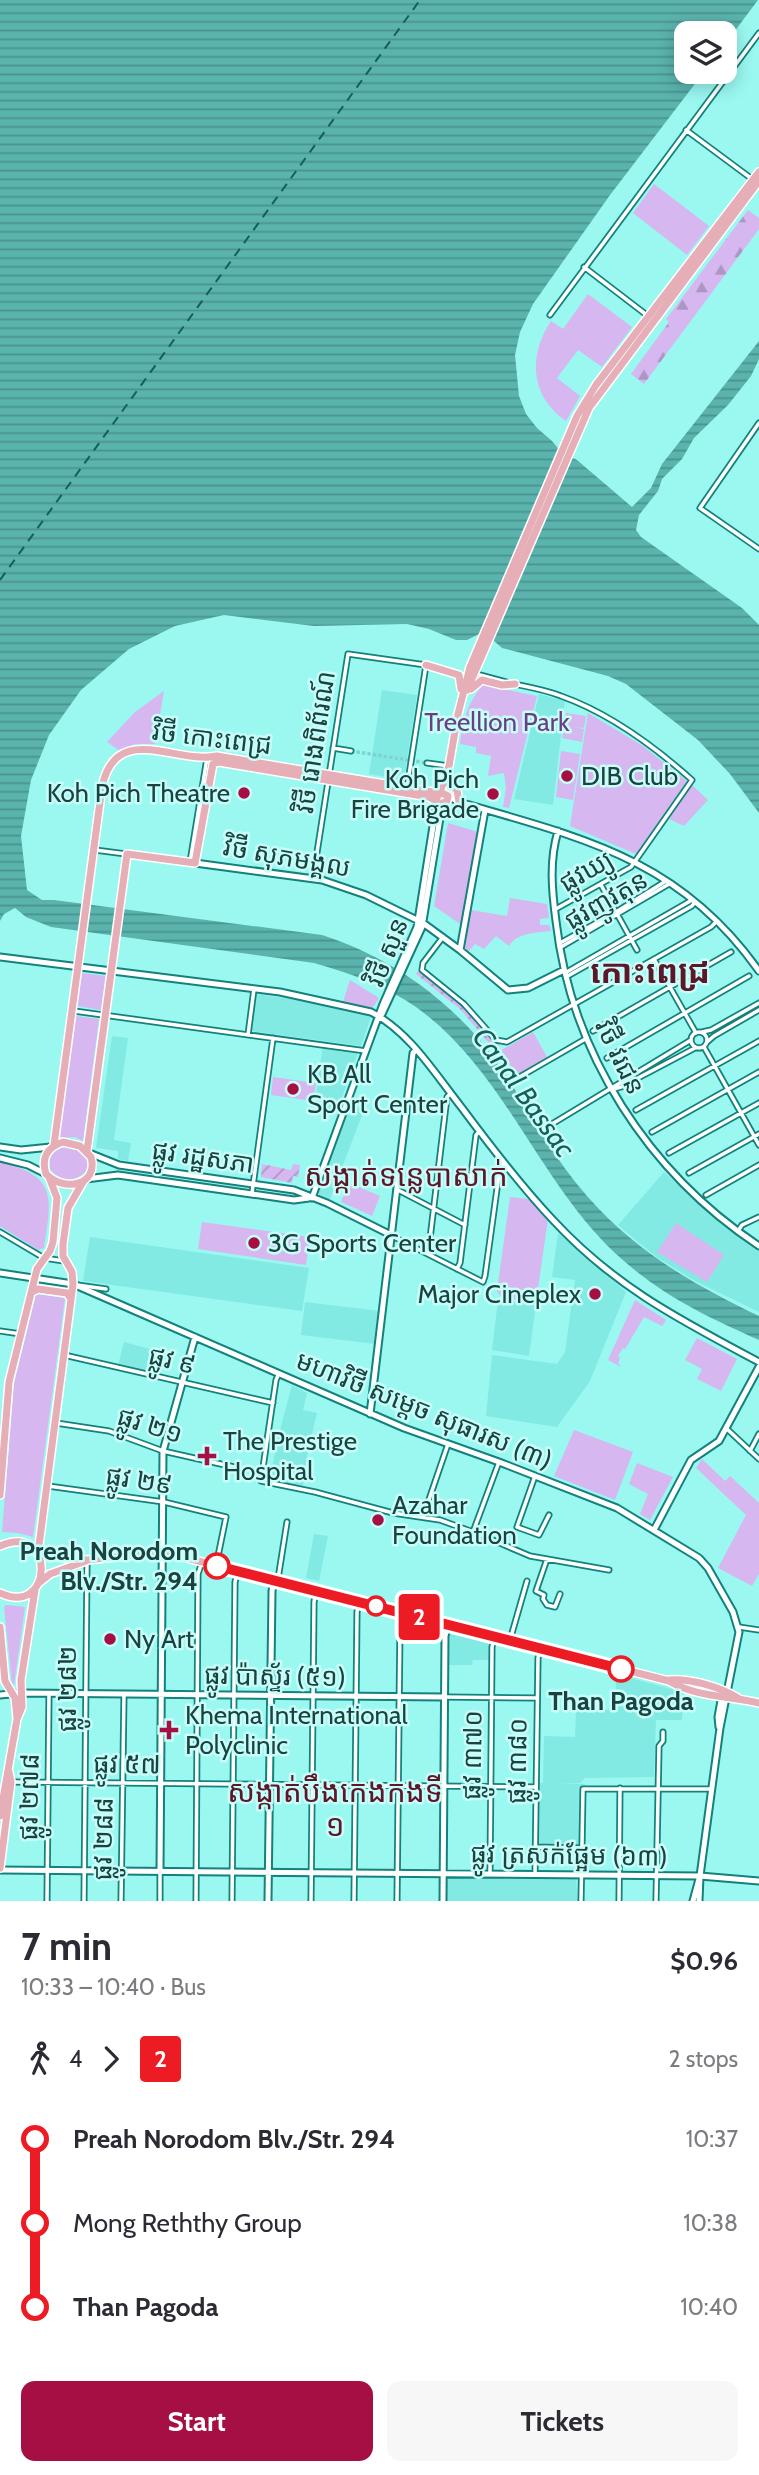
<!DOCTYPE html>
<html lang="en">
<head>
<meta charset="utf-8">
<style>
	:root { --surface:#fff; --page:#f7f7f7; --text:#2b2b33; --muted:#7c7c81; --accent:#a60f43 }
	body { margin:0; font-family:Cabin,"Noto Sans Khmer",sans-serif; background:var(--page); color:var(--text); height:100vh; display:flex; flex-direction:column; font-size:26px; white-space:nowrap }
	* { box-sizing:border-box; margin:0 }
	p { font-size:23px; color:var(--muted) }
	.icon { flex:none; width:38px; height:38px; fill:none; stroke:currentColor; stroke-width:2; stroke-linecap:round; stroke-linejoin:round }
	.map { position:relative; height:1901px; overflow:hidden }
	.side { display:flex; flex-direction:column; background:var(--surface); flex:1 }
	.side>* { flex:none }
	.badge { padding:0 14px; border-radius:5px; font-size:24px; line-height:46px }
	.fabs { position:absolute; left:674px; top:21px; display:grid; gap:14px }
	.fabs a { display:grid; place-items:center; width:63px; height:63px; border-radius:14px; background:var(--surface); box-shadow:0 4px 18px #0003; font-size:35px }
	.map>.badge { position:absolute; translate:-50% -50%; box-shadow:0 0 0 4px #fff }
	.legs { display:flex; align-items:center; gap:10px; height:77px; padding:0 21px; font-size:23px }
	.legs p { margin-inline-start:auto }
	.headline { display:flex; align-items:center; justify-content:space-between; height:119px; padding:0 21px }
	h1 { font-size:38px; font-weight:700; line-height:52px }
	.primary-button { display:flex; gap:14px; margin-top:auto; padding:14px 21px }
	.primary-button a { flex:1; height:80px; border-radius:14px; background:var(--accent); color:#fff; font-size:28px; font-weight:700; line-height:80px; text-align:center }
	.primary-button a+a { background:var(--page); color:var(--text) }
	ul { padding:0 21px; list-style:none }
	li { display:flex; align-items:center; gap:24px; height:84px; font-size:26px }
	li i { display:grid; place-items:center; width:10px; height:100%; margin:0 9px; background:currentColor }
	li i::after { content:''; width:18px; height:18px; margin:-9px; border:5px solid; border-radius:50%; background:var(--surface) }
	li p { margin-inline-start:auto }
	li:first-child i { background:linear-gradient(#0000 50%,currentColor 0) }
	li:last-child i { background:linear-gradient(currentColor 50%,#0000 0) }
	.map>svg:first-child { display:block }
	.built { fill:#82eae3 }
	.green { fill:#d6b7ef }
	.forest { fill:url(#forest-firs) }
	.garden { fill:url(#garden-furrows) }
	.water { fill:url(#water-rules) }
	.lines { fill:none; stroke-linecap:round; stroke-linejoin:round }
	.ferry { stroke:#155f5b; stroke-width:2; stroke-dasharray:9 7; stroke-linecap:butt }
	.street-tunnel { stroke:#80d4ce; stroke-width:3.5; stroke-dasharray:3.5 2; stroke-linecap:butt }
	.street-casing { stroke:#13817c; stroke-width:7 }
	.secondary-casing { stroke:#13817c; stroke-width:9 }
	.primary-casing { stroke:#fff; stroke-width:10 }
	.street { stroke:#fff; stroke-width:3.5 }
	.secondary { stroke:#fff; stroke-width:5 }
	.primary { stroke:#e6aeb7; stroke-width:7 }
	.line-1-casing { stroke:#fff; stroke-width:16 }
	.line-1 { stroke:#ed1b24; stroke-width:10 }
	.poi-dot { fill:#a60f43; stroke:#c8fef9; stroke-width:2.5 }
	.stop-1-dot { fill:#fff; stroke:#ed1b24; stroke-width:3.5 }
	.labels { text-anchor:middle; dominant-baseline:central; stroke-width:5; stroke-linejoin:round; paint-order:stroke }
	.park-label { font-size:26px; fill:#683f83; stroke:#c8fef9 }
	.street-label { font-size:26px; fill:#1a4240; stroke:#c8fef9 }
	.poi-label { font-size:26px; fill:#1a4240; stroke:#c8fef9; text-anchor:start }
	.stop-label { font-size:26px; font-weight:bold; fill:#1a4240; stroke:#c8fef9; text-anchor:end }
	.water-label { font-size:28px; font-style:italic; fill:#155f5b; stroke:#c8fef9 }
	.quarter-label { font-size:30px; fill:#5c1729; stroke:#c8fef9 }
	.district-label { font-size:33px; font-weight:bold; fill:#5c1729; stroke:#c8fef9 }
</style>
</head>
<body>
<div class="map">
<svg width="759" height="1901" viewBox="0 0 759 1901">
	<defs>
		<pattern id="forest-firs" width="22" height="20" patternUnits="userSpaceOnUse" patternTransform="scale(1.75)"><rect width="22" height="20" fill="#d6b7ef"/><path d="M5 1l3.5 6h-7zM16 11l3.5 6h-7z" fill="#ad96c3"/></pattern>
		<pattern id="garden-furrows" width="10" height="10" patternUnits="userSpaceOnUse" patternTransform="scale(1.75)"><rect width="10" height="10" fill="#d6b7ef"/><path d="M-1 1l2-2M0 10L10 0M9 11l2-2" fill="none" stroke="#ad96c3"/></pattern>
		<pattern id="water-rules" width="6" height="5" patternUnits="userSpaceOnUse" patternTransform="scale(1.75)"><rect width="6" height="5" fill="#5bb3ad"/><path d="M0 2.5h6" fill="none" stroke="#4a938e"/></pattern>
	</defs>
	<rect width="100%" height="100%" fill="#9af8f1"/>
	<!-- built -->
	<path class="built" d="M382,690L417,695L404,780L369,774Z
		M539,694L565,701L553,805L514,799Z
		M256,994L291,999L371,1017L361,1046L251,1031Z
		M112,1036L128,1038L114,1140L131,1143L128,1161L118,1159V1151L96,1148Z
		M323,1044L359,1049L337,1112L314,1108Z
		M350,1105L364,1110L330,1199L318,1194Z
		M664,1172L721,1224L759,1251V1312L695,1281L655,1256L618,1225Z
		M558,1233L626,1292L590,1381L557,1427L486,1416L492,1355L557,1364L565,1352L575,1280L552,1277Z
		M90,1237L309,1268L302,1311L83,1281Z
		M498,1300L536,1305L529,1356L492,1350Z
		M305,1302L380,1311L375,1344L301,1335Z
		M124,1342L153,1350L146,1376L117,1369Z
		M292,1385L307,1393L303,1410L317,1413L307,1455L303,1486L270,1480L277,1441Z
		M314,1534L328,1536L319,1581L306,1578Z
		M450,1631L491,1640L490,1660H473L472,1665H448Z
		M616,1674L683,1692L682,1720H656L654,1777L585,1778L580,1783H559L585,1784L584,1850L534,1849L535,1783H543L544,1736L575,1737L576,1709L616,1710Z
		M450,1878H576L578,1901H447V1881Z"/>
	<!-- green -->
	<path class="green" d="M654,184L709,226L687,255L633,213Z
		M588,294L632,327L602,367L578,350L557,378L580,396L566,421C530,396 528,356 551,321L563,329Z
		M483,685L537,696L509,808L503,807L506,788L504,773L488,776L491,756L476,753V747L460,744C463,721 467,703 483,685Z
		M164,691L155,744H135L120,751L107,742L135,712Z
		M566,713L586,716L584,728L574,727L584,729L582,742L562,738Z
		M588,713L643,746L687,781L636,854L570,826Z
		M561,751L580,754L573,800L556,797Z
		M692,785L708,800L684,826L669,819Z
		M448,823L478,832L463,926L434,906Z
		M510,898L547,904L549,918L540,919V925H549L551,931C535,933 518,932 509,946L496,936L484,949L475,944L469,951L465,948L471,910L507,916Z
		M81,973L106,976L101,1010L77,1006Z
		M350,980L379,998L372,1009L343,1002Z
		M76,1016L99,1019L83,1141L75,1137L59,1138Z
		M533,1032L547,1057L517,1075L500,1051Z
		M273,1077L316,1083L313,1101L271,1095Z
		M64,1147L80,1151L88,1161L86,1171C75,1183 60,1182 50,1169V1156L57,1150Z
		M0,1162C59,1176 51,1199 44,1248L38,1250L0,1226Z
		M349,1183L380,1196L372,1216L341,1202Z
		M510,1197L529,1199L548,1219L536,1302L502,1298L497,1291Z
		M202,1222L310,1237L306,1265L198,1249Z
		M676,1223L724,1255L707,1282L657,1252Z
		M36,1294L65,1298L33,1537L18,1533L2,1532L14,1383Z
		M635,1300L666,1320L662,1326L644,1317L625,1349L623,1348L618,1356L620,1358L618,1363L621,1367L608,1360Z
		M697,1338L737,1359L721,1391L697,1379L702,1369L685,1360Z
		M574,1430L633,1452L615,1500L554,1476Z
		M702,1459L725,1481L730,1476L759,1503V1574L752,1586L718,1568L746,1515L696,1468Z
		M637,1463L673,1477L650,1520L640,1514L648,1494L629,1484Z
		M6,1605L25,1607L14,1685L12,1684L4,1607Z"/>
	<!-- forest -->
	<path class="forest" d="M748,210L759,218V229L644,384L631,374L669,322L666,319Z"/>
	<!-- garden -->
	<path class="garden" d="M423,963L421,968L464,1004L501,1044L494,1049L460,1009L416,974Z
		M262,1164L291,1170L293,1164L300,1165L298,1177L293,1176L292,1183L261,1177Z"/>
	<!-- water -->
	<path class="water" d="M0,0H758L725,44L724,33H686V72H704L610,195L533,304L520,332L515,355L519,396L526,414L537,428L552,441L562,453L577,460L632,507L651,488L662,464L759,341V359L751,376L728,405L694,438L682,459L662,479L658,491L639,515L636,530L641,537L742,608L759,625V813L730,774L698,740L626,684L608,676L502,648L493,640L479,634L467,640H456L429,629L407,624L314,626L224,615L175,626L129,649L81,690L49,735L31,780L21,836L27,890L42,900H54L322,935C394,958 458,1005 501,1068C529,1110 553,1158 587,1196C635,1251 694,1285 759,1316V1340C705,1316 659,1294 615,1253C538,1180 503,1069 416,1007C386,986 350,973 314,963L51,927L26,917L15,908L4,914L0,921Z"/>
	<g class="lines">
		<!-- ferry -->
		<path class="ferry" d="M0,580L420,0"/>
		<!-- street-tunnel -->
		<path class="street-tunnel" d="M351,751L427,763"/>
		<defs>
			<path id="street" d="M686,130L752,179
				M584,267L648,316
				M550,315L759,33
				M759,423L700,508L759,549
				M480,675L506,682
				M514,684C529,687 546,690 561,696C609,713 654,746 692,780L631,867L554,910
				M333,748L351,751
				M427,763L449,766
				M407,788L426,665
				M95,850L126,854
				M190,862L207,758
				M313,878L348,654L426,665
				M601,885L637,950
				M443,937L423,963L422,970L464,1004L496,1040L507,1042L711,927L717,921
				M560,943L616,912L666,881
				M561,947L669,884
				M654,959L696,1033
				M565,973L692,900
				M566,977L692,906L695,902
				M74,1011L366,1051
				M593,1031L731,952
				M691 1040a8 8 0 1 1 16 0a8 8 0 1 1-16 0Z
				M702,1032L711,1030L759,1003
				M248,1035L254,989
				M707,1042L714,1036L759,1010
				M704,1047L759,1145
				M607,1058L749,976
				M516,1079L587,1038
				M614,1089L621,1087L695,1048
				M636,1110L759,1041
				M547,1127L691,1040
				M652,1132L759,1072
				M669,1153L759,1103
				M689,1173L759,1134
				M398,1190L465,1225
				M252,1193L273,1038
				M706,1195L759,1165
				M738,1231L742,1225L759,1217
				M0,1232L44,1258L64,1261
				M394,1237L483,1282L485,1276L500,1167L504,1163
				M426,1253L429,1247L447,1097L450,1094
				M457,1269L460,1263L476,1135L480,1131
				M77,1285L106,1289
				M0,1331L21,1334
				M64,1355L273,1403
				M279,1373L276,1380L261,1481L315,1492L393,1513L440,1520L473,1532L499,1462
				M56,1423L109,1431L163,1451L234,1467
				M726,1428L759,1459
				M750,1451L759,1434
				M535,1476L517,1527L539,1535L549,1515
				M48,1486L164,1502L226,1517L216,1566
				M423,1517L448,1444
				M474,1532L530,1556L609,1570
				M547,1559L536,1591L544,1595L543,1599L547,1605L555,1607L560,1594
				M278,1579L287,1522
				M739,1627L759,1630
				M510,1640L527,1581
				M444,1697L537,1698
				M11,1782L536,1787
				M535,1847L581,1848
				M490,1874L492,1647L494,1639
				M535,1875L538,1658L540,1650
				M47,1901L49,1693
				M84,1901L87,1563
				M121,1901L124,1694
				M160,1901V1871
				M196,1901L198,1574L202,1562
				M232,1901L235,1582L238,1571
				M311,1901L314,1602L316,1591
				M354,1901L357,1612L359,1602
				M397,1901L400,1625L402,1613
				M581,1901L583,1789H711
				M619,1901L620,1788
				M656,1901L659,1746L663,1741V1732"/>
			<path id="secondary" d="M448,796L459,802C583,838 680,859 759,971
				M558,831C549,861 552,891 556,921C571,1054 649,1173 759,1246
				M195,863L322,880L366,895L423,923L460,950L508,990L528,988L564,970
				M460,950L485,810
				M0,957L280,992L371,1012C410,1032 435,1074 462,1108C491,1147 520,1185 553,1220C615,1287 680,1320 759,1362
				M382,1014L422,927L441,812L445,804
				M0,1147L21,1150L51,1147
				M89,1153L119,1165L294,1190L327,1203L393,1236
				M0,1158L28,1165L46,1174
				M86,1179L118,1175L294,1200L309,1198
				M312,1198L383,1004L417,927L437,801
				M0,1273L73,1284L404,1428L499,1462L617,1508L699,1558L708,1568L733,1612L739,1632L720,1728L700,1876L699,1901
				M370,1414L413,1053L416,1050
				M654,1530L691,1460L719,1441L759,1367
				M0,1695L22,1693L444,1697
				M719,1727L718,1717L722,1695
				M0,1870L700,1876L759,1881
				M160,1871L163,1451L195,1337
				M268,1901L272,1591L274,1580
				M443,1901L445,1636L448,1625
				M693,1901L699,1879"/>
			<path id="primary" d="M426,665L459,675L461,689
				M471,689L482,680L502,685L515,684
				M467,690L589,408L759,181
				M448,783L457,790L459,802
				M440,792L449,766L458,714L470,667L577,416L596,385L759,172
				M63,1142L80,1146L91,1157C99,1186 63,1192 46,1174C41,1158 47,1147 63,1142Z
				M54,1145L102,787C116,720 177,765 217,756L439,793
				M87,1151L127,854L195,863L213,764L219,762L429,797L441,804L447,801L448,796L440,792L436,800
				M32,1292L38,1289L67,1293L71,1299
				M0,1495L9,1382L37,1269L50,1251L53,1242L57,1198L49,1177
				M0,1546C56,1521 54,1618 0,1593
				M38,1553L73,1284L72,1272L63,1256V1244L68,1208L83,1182
				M39,1555L87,1560L163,1552L669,1681C695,1697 730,1696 759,1703
				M40,1582L50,1574L86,1561
				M0,1627L5,1681L15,1698L17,1718
				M669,1680C690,1678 720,1687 738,1698
				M0,1816L17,1719L22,1707L21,1680L35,1590
				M0,1868L11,1782L9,1772"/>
		</defs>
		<!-- street casing -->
		<use href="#street" class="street-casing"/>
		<!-- secondary casing -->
		<use href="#secondary" class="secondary-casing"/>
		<!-- primary casing -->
		<use href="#primary" class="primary-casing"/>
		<!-- street -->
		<use href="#street" class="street"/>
		<!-- secondary -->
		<use href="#secondary" class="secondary"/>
		<!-- primary -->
		<use href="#primary" class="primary"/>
	</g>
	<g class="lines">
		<defs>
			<path id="line-1" d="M217,1566L621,1669"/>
		</defs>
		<!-- line-1 casing -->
		<use href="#line-1" class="line-1-casing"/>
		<!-- line-1 -->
		<use href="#line-1" class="line-1"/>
	</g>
	<!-- markers -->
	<g class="poi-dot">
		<circle cx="567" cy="776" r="7"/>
		<circle cx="244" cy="793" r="7"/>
		<circle cx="493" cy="794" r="7"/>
		<circle cx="293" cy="1089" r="7"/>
		<circle cx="254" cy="1243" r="7"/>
		<circle cx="595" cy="1294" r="7"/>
		<path d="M203.5 1445.5h7v7h7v7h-7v7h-7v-7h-7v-7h7z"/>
		<circle cx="378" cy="1520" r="7"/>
		<circle cx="110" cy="1639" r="7"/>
		<path d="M165.5 1719.5h7v7h7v7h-7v7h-7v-7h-7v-7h7z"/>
	</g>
	<g class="stop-1-dot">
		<circle cx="217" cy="1566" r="12"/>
		<circle cx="376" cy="1606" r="9"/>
		<circle cx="621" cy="1669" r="12"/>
	</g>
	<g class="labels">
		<!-- park labels -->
		<g class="park-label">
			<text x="497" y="722">Treellion Park</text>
		</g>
		<!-- street labels -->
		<g class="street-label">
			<text transform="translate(212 738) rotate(7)">វិថី កោះពេជ្រ</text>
			<text transform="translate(315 742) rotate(-81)">វិថី រោងពិព័រណ៍</text>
			<text transform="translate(287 857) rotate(10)">វិថី សុភមង្គល</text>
			<text transform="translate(586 871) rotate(-30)">ផ្លូវឃ្យូ</text>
			<text transform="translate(606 900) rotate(-30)">ផ្លូវញូវតុន</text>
			<text transform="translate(387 952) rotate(-68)">វិថី សួន</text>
			<text transform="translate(620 1057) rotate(64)">វិថី វរជន</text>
			<text transform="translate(203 1157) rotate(8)">ផ្លូវ រដ្ឋសភា</text>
			<text transform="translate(172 1360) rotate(13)">ផ្លូវ ៩</text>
			<text transform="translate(424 1410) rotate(22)">មហាវិថី សម្តេច សុធារស (៣)</text>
			<text transform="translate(150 1425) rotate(17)">ផ្លូវ ២១</text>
			<text transform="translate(139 1480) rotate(9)">ផ្លូវ ២៩</text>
			<text transform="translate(275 1676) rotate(1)">ផ្លូវ ប៉ាស្ទ័រ (៥១)</text>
			<text transform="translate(67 1689) rotate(-90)">ផ្លូវ ២៨២</text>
			<text transform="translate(472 1755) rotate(-89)">ផ្លូវ ៣៧០</text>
			<text transform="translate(517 1761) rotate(-89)">ផ្លូវ ៣៨០</text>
			<text transform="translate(127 1764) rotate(1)">ផ្លូវ ៥៧</text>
			<text transform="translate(29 1797) rotate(-89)">ផ្លូវ ២៧៨</text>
			<text transform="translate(103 1839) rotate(-89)">ផ្លូវ ២៨៨</text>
			<text transform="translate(569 1855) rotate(1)">ផ្លូវ ត្រសក់ផ្អែម (៦៣)</text>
		</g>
		<!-- poi labels -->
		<g class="poi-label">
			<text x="581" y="776">DIB Club</text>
			<text x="479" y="779" text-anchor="end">Koh Pich<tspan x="479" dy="30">Fire Brigade</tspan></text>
			<text x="230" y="793" text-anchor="end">Koh Pich Theatre</text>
			<text x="307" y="1074">KB All<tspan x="307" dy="30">Sport Center</tspan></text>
			<text x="268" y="1243">3G Sports Center</text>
			<text x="581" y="1294" text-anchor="end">Major Cineplex</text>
			<text x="223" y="1441">The Prestige<tspan x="223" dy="30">Hospital</tspan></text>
			<text x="392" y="1505">Azahar<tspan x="392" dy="30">Foundation</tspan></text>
			<text x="124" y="1639">Ny Art</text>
			<text x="185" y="1715">Khema International<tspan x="185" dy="30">Polyclinic</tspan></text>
		</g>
		<!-- stop labels -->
		<g class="stop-label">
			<text x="198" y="1551">Preah Norodom<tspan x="198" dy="30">Blv./Str. 294</tspan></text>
			<text x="621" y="1701" text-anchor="middle">Than Pagoda</text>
		</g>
		<!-- water labels -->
		<g class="water-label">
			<text transform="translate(524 1092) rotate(54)">Canal Bassac</text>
		</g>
		<!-- quarter labels -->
		<g class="quarter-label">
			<text x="406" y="1175">សង្កាត់ទន្លេបាសាក់</text>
			<text x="335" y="1791">សង្កាត់បឹងកេងកងទី<tspan x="335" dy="34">១</tspan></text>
		</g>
		<!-- district labels -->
		<g class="district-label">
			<text x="650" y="971">កោះពេជ្រ</text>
		</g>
	</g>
</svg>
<div class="fabs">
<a><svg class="icon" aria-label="layers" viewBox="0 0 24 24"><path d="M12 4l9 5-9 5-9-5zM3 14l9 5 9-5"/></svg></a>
</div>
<b class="badge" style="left:419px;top:1617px;background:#ed1b24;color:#fff">2</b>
</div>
<section class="side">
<div class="headline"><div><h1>7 min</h1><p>10:33 – 10:40 · Bus</p></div><b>$0.96</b></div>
<div class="legs"><svg class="icon" aria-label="walk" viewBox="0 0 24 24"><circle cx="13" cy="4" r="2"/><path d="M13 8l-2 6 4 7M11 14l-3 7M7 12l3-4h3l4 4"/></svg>4<svg class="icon" aria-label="forward" viewBox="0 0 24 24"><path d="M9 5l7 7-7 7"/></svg><b class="badge" style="background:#ed1b24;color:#fff">2</b><p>2 stops</p></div>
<ul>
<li><i style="color:#ed1b24"></i><b>Preah Norodom Blv./Str. 294</b><p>10:37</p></li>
<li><i style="color:#ed1b24"></i><span>Mong Reththy Group</span><p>10:38</p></li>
<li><i style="color:#ed1b24"></i><b>Than Pagoda</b><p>10:40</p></li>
</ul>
<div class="primary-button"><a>Start</a><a>Tickets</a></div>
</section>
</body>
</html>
